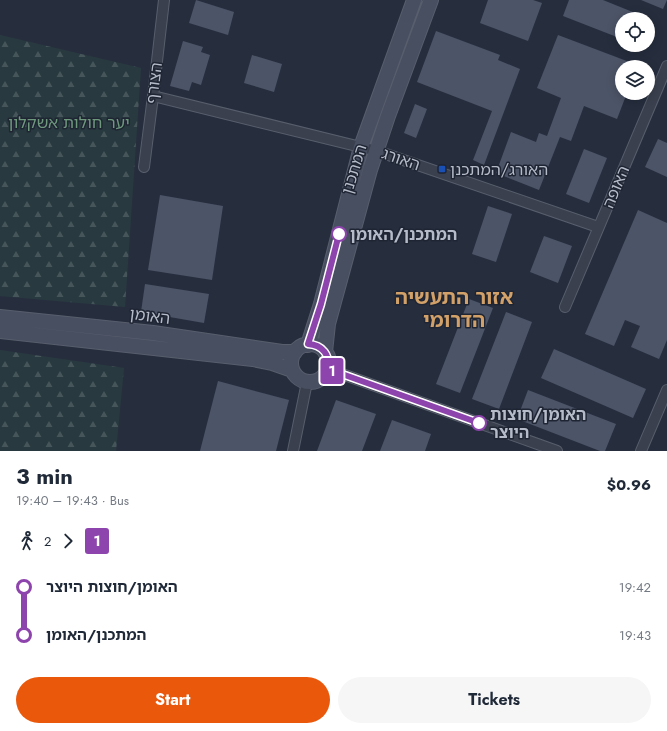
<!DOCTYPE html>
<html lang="en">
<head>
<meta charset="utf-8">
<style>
	:root { --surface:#fff; --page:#f6f6f7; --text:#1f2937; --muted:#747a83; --accent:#ea580c }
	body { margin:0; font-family:Jost,"Noto Sans Hebrew",sans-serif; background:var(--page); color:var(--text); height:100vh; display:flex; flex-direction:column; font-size:15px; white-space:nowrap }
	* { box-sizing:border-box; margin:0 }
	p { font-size:13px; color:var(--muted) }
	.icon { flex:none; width:22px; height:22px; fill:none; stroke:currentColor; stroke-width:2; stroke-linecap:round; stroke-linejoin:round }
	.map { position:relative; height:451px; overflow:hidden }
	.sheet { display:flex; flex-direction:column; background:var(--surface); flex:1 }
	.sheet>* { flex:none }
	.badge { padding:0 8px; border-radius:3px; font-size:14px; line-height:26px }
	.controls { position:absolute; left:615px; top:12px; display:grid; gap:8px }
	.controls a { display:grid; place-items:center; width:40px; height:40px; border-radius:50%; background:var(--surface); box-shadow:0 2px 10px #0003; font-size:20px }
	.map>.badge { position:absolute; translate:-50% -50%; box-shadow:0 0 0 2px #fff }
	.legs { display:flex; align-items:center; gap:6px; height:44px; padding:0 16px; font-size:13px }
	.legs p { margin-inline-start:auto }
	.summary { display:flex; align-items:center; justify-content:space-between; height:68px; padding:0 16px }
	h1 { font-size:22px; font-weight:700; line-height:30px }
	.primary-button { display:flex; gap:8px; margin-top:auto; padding:8px 16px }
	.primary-button a { flex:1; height:46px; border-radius:24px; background:var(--accent); color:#fff; font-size:16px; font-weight:700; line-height:46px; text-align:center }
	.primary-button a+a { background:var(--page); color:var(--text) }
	ul { padding:0 16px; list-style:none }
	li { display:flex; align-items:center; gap:14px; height:48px; font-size:15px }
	li i { display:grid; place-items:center; width:6px; height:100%; margin:0 5px; background:currentColor }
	li i::after { content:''; width:10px; height:10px; margin:-5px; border:3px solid; border-radius:50%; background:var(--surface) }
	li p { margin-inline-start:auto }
	li:first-child i { background:linear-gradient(#0000 50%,currentColor 0) }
	li:last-child i { background:linear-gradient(currentColor 50%,#0000 0) }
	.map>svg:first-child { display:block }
	.forest { fill:url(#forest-firs) }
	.building { fill:#4c5467 }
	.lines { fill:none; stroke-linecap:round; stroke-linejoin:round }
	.street-casing { stroke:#585e6c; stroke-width:12 }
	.secondary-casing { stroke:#585e6c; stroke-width:16 }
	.street { stroke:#3a404e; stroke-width:10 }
	.secondary { stroke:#484f61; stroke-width:14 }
	.line-1-casing { stroke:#fff; stroke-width:9 }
	.line-1 { stroke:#8e44ad; stroke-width:6 }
	.transit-dot { fill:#1a4fb4; stroke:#1f2533; stroke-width:1.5 }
	.stop-1-dot { fill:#fff; stroke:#8e44ad; stroke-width:2 }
	.labels { text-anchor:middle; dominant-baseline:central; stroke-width:3; stroke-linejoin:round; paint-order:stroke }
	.street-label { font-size:16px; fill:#b6bbc9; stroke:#1f2533 }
	.park-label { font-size:16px; fill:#6e997d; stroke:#1f2533 }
	.poi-label { font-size:16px; fill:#b6bbc9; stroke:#1f2533; text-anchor:start }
	.stop-label { font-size:16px; font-weight:bold; fill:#b6bbc9; stroke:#1f2533; text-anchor:start }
	.district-label { font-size:20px; font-weight:bold; fill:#d1a169; stroke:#1f2533 }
</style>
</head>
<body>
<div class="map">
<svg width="667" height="451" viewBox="0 0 667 451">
	<defs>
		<pattern id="forest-firs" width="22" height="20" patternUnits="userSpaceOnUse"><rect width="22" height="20" fill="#283a3f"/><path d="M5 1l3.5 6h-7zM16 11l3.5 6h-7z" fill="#455559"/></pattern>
	</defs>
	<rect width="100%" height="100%" fill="#262e3e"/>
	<!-- forest -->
	<path class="forest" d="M0,35L141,68L125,307L0,296Z
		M0,350L124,368L116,451H0Z"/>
	<!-- building -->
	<path class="building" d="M196,0L234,12L228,35L189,23Z
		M488,0H533L542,3L528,41L480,23Z
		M569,0H603L650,19H622V39L563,16Z
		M641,0H667L663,9Z
		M436,31L500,55L498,60L520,69L484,165L473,160L492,111L417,82Z
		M558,35L640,66L622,67V93H627L617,119L584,106L571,141L560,137L539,190L496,173L511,132L536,142L539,133L547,136L561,98L537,88Z
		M183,41L203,47L201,52L210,55L201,85L192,82L189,91L170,86Z
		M252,55L282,64L274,92L244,83Z
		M415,104L427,109L416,138L404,133Z
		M658,139L667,143V177L645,167Z
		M584,149L607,158L589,203L566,194Z
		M160,195L223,206L212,280L148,270Z
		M488,206L512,214L496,262L472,254Z
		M638,210L667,223V340L659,359L631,347L640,326L625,320L614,346L585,334Z
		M544,236L572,246L558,283L530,272Z
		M145,284L209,294L204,323L141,312Z
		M469,299L493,308L460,393L436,384Z
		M506,312L532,322L499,409L472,399Z
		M554,349L646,389L633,418L541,378Z
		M218,381L289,400L276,451H200Z
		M528,390L616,424L605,451H600L517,419Z
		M336,400L376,414L362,451H317Z
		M392,420L431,434L425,451H380Z"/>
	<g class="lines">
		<defs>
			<path id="street" d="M153,96L377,151L598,227
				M144,167L153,96L164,0
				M565,307L667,66
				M328,369L557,451
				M293,451L307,382
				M641,451L667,390"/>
			<path id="secondary" d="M0,317L153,333L282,352H295
				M0,331L253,359L272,363L292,370
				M291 363a19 19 0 1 1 38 0a19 19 0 1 1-38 0Z
				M308,345L321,304L361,147L414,0
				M325,352L328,324L370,170L388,116L431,0"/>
		</defs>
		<!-- street casing -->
		<use href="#street" class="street-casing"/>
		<!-- secondary casing -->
		<use href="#secondary" class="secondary-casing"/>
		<!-- street -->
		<use href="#street" class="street"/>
		<!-- secondary -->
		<use href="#secondary" class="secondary"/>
	</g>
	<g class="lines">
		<defs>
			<path id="line-1" d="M339,234L321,304L308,344C323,345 330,355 328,369L479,423"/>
		</defs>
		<!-- line-1 casing -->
		<use href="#line-1" class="line-1-casing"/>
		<!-- line-1 -->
		<use href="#line-1" class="line-1"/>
	</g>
	<!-- markers -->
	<rect class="transit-dot" x="438" y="165" width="8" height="8" rx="2"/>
	<g class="stop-1-dot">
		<circle cx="339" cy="234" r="7"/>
		<circle cx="479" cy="423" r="7"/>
	</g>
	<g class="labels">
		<!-- street labels -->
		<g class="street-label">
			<text transform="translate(154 83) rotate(-83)">הצורף</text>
			<text transform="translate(401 159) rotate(19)">האורג</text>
			<text transform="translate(354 169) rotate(-73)">המתכנן</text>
			<text transform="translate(616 187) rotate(-67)">האופה</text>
			<text transform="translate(150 316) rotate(7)">האומן</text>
		</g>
		<!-- park labels -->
		<g class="park-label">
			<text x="69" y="122">יער חולות אשקלון</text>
		</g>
		<!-- poi labels -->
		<g class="poi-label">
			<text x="450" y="169">האורג/המתכנן</text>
		</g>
		<!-- stop labels -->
		<g class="stop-label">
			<text x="350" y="234">המתכנן/האומן</text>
			<text x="490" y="414">האומן/חוצות<tspan x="490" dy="18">היוצר</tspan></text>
		</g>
		<!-- district labels -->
		<g class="district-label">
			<text x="454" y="297">אזור התעשיה<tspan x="454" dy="23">הדרומי</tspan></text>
		</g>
	</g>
</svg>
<div class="controls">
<a><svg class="icon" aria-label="locate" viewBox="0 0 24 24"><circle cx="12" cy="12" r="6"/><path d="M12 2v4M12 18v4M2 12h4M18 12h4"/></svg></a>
<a><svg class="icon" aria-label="layers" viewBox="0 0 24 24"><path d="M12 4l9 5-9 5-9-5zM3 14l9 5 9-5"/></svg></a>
</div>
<b class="badge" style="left:332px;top:371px;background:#8e44ad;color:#fff">1</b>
</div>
<section class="sheet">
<div class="summary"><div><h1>3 min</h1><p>19:40 – 19:43 · Bus</p></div><b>$0.96</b></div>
<div class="legs"><svg class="icon" aria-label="walk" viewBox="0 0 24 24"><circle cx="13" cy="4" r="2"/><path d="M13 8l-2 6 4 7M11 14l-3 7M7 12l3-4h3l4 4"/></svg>2<svg class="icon" aria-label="forward" viewBox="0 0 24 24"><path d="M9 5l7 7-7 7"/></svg><b class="badge" style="background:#8e44ad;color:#fff">1</b></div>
<ul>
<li><i style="color:#8e44ad"></i><b>האומן/חוצות היוצר</b><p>19:42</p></li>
<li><i style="color:#8e44ad"></i><b>המתכנן/האומן</b><p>19:43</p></li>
</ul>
<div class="primary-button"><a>Start</a><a>Tickets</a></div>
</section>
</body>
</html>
